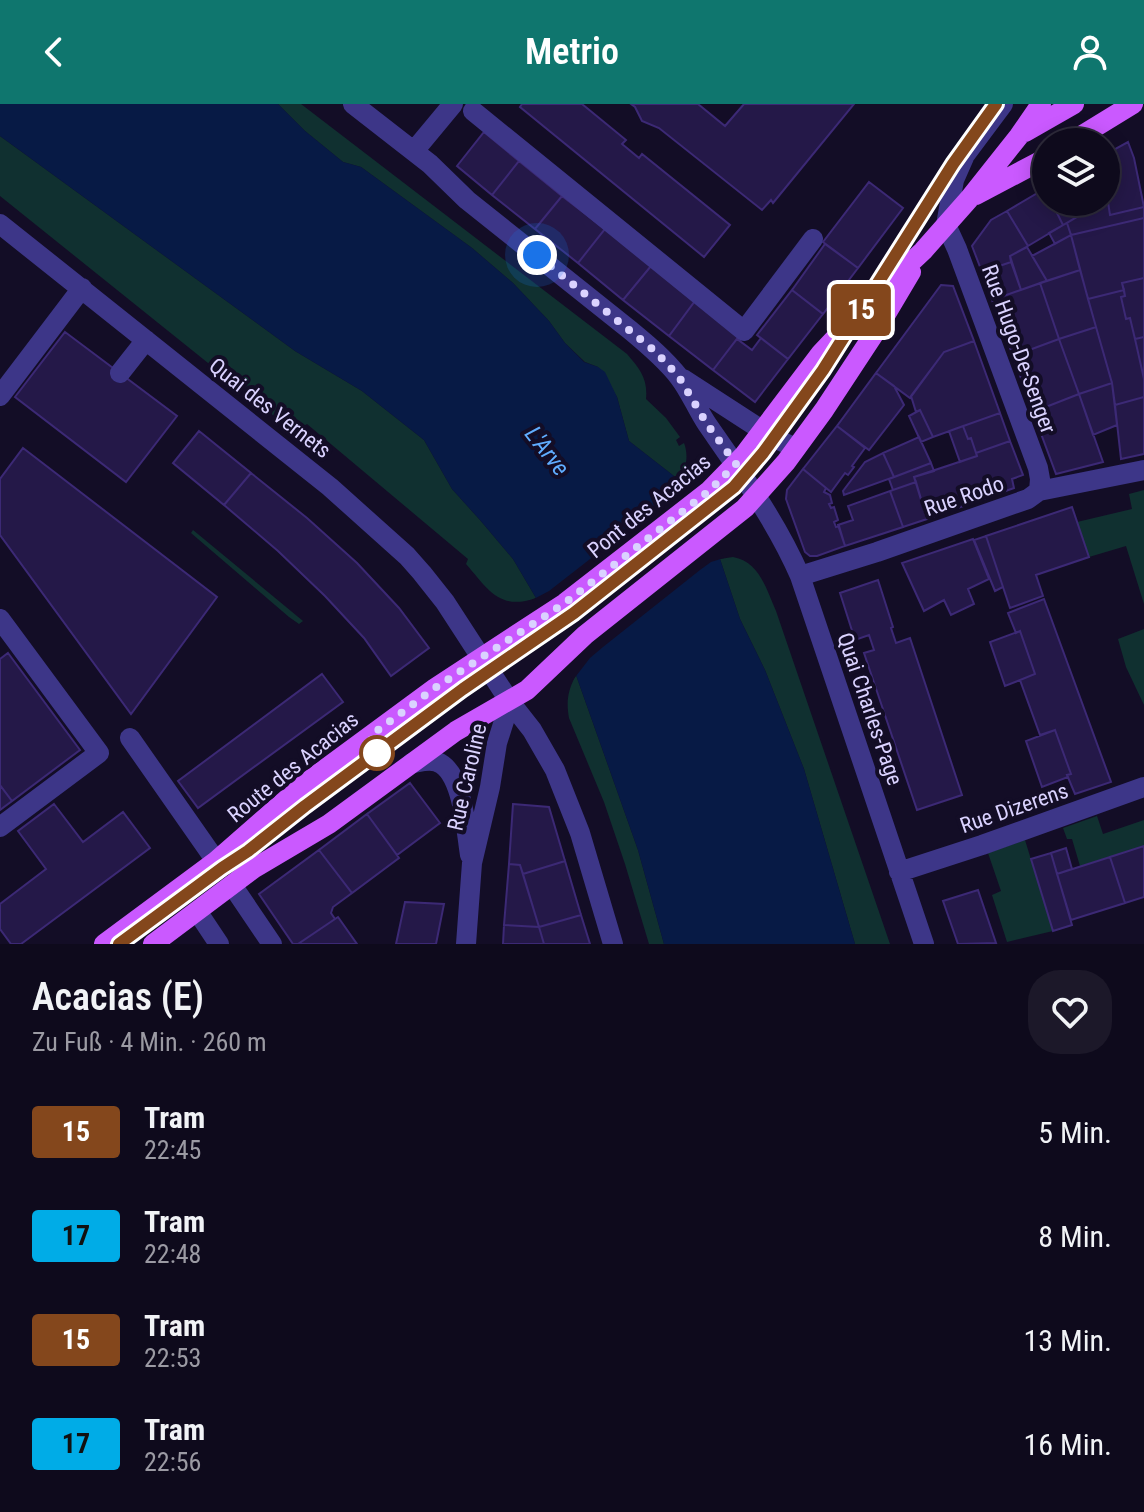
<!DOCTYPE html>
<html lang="de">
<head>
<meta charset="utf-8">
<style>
	:root { --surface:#0e0a1c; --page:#1c1829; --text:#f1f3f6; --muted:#9b9aa3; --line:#2e2b3b; --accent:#0f766e }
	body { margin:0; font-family:"Roboto Condensed",sans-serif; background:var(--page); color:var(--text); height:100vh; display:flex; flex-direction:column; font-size:30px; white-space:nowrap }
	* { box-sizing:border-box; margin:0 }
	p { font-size:26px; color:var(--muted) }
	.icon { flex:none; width:44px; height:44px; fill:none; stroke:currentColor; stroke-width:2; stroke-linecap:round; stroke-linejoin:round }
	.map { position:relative; height:840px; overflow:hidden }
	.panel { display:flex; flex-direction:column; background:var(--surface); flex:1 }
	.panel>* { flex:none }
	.badge { padding:0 16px; border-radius:6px; font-size:28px; line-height:52px }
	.buttons { position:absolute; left:1032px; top:24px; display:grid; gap:16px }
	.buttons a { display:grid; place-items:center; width:88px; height:88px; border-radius:50%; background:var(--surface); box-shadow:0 4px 20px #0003,0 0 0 2px var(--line); font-size:40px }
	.you { position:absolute; width:40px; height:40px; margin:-20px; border:6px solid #fff; border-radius:50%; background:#1a73e8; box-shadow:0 0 0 12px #1a73e833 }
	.map>.badge { position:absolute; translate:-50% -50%; box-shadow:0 0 0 4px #fff }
	.round { display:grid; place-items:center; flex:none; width:84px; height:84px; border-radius:32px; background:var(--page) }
	.headline { display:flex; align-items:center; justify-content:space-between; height:136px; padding:0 32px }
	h1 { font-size:38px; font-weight:600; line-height:60px }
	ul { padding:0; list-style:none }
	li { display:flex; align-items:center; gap:24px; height:104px; padding:0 32px }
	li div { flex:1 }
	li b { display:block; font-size:30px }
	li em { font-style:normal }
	li .badge { min-width:88px; font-weight:700; text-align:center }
	header { display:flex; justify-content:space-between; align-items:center; height:104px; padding:0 32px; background:var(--accent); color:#fff; font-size:36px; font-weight:600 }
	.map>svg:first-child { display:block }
	.green { fill:#103030 }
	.water { fill:#071a45 }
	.pier { fill:#130d26 }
	.building { fill:#241848; stroke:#3c2975; stroke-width:2 }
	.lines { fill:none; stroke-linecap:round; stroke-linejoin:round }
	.minor { stroke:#3d3688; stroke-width:20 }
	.major { stroke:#ca59ff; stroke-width:20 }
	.tram { stroke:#00d7fd; stroke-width:2 }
	.line-casing { stroke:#fff; stroke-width:18 }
	.line { stroke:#84471c; stroke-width:12 }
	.walk { stroke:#dad2ff; stroke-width:8; stroke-dasharray:0 14.4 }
	.stop-dot { fill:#fff; stroke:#84471c; stroke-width:4 }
	.labels { text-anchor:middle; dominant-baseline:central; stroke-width:8; stroke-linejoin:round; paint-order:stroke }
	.street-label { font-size:22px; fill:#dad2ff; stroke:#130d26 }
	.water-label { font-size:24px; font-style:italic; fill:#60adff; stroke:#130d26 }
</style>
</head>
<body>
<header><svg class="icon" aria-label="back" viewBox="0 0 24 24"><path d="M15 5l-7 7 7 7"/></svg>Metrio<svg class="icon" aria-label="person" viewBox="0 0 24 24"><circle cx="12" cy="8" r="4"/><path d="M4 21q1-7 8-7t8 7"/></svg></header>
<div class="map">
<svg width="1144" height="840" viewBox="0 0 1144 840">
	<rect width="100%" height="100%" fill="#130d26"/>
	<!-- green -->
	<path class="green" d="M278,0H301L627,250C640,265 648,275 646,295L666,314L680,333L676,336L679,342L684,339C689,352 686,365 679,376L629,337L617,293L598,263L585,258L565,239L549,217L513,179L472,144L361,63L343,58L305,27Z
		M0,32L295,247L362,287L424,336L452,385L480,416L513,455L536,494C499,507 488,485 466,460L468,455L307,320L294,328L0,92Z
		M1144,386V500L1126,442L1089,453L1077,418L1132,405L1129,390Z
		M193,426L303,517L299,520L289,513L191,429Z
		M733,453C760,458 766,485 776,507L890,840H855L804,665L765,566L740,515L720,455Z
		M1144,525V601L1126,563L1118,535Z
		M576,571L638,746L664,840H649L625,760L604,698L569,614C566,597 568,586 576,571Z
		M1097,712L1103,730L1144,716V742L1080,762L1072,735H1067L1063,724Z
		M1025,736L1053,827L1007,838L992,791L1001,787L988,749Z"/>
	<!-- water -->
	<path class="water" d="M0,0H278L305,27L343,58L361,63L472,144L513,179L549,217L565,239L584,258L598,263L605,268L617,293L629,337L679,376L720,455L740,515L765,566L804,665L855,840H664L638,746L576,571L536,494L513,455L480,416L452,385L424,336L362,287L295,247L0,32Z"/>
	<!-- pier -->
	<path class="pier" d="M681,373L724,454L711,458L700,466L603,543L590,554L573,576L532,496L549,487L644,413L668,391Z"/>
	<!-- building -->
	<path class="building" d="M522,0H582L626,36L622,40L639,54L642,50L730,121L704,153L520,3Z
		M631,0H698L725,22L744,0H854L773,99L771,96L762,106L659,24L642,17L635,3Z
		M484,28L519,57L492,91L457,62Z
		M1128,38L1134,54L1144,103L1110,111L1108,98L1099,100L1063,121L1053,101L1056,98H1106V50Z
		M519,57L562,92L535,125L492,91Z
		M869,78L903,104L858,164L823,138Z
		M1046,84V98H1056L1053,101L1063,121L1028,142L1007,107Z
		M562,92L605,125L578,159L535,125Z
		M1108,98L1110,111L1144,103V114L1071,131L1067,119L1099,100Z
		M1007,107L1028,142L1010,152L1011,158L982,168L972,142L991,116Z
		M1144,114V174L1122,179L1124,186L1088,195L1071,131Z
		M1067,119L1071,131L1055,140L1049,129Z
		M605,125L651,162L623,196L578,159Z
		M1071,131L1080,166L1047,177L1032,152Z
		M825,140L858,164L823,210L792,186Z
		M1027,143L1047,177L1021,186L1010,152Z
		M1011,158L1021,186L992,196L982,168Z
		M651,162L695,197L669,232L623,196Z
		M1080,166L1096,223L1059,235L1040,179Z
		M1144,174V233L1135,235L1130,214L1126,215L1121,193L1125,192L1122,179Z
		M1040,179L1059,235L1013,252L992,196Z
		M941,181L953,182L974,237L944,248L910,294L876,269Z
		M792,186L823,210L788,255L757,231Z
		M1124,186L1125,192L1121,193L1126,215L1130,214L1135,235L1144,275V293L1115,301L1112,279L1088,195Z
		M695,197L739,232L713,266L669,232Z
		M1096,223L1112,279L1079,290L1059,235Z
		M65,228L177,312L126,378L15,293Z
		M1144,233V275L1135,235Z
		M761,234L788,255L755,298L713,266L737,235L752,246Z
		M1059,235L1079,290L1033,308L1013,252Z
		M974,237L1000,309L933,333L920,306L916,308L911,292L944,248Z
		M876,269L894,282L904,301L869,346L837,322Z
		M1112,279L1117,321L1093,331L1079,290Z
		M1079,290L1103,358L1056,370L1033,308Z
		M1144,293V350L1121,355L1115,301Z
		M920,306L933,333L921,338L909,312Z
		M1000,309L1010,337L976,349L971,334L968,335L963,322Z
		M837,322L865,344L852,362L854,363L848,371L845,369L831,388L803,365Z
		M963,322L968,335L971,334L977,352L960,358L949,327Z
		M199,327L251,369L224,401L173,359Z
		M919,333L931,359L894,373L883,349Z
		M1010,337L1023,371L1012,375L1014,384L927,415L914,373L977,352L976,349Z
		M23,344L217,493L131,610L0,431V375Z
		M883,349L894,373L844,391L843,387L865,358Z
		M931,359L934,367L914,373L916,378L893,386L889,375Z
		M803,365L826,384L824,388L830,391L832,399L829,400L831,404L834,403L838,416L834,418L836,423L839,422L845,442L817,452H810L805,448L786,395L787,386Z
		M251,369L307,414L357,459L399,504L429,544L391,572L364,534L325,492L278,447L224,401Z
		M916,378L927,415L903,423L890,387Z
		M890,387L903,423L845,442L838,421L853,416L848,402Z
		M1072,403L1089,453L1036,471L1043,492L1010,504L986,432Z
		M986,432L1003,483L995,487L974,436Z
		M973,435L989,475L968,485L974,500L951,511L944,496L924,507L902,459Z
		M878,476L893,523L891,524L896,539L910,534L962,691L917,706L864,549L874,546L869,531L855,536L840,489Z
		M1044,495L1111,678L1075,690L1067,671L1071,670L1055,626L1040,631L1020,576L1035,570L1020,527L1016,529L1008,509Z
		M1020,527L1035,570L1005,582L990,538Z
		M8,549L80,646L12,697L0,681V555Z
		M322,570L343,598L198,704L178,677Z
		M1055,626L1071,670L1067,671L1068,673L1042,683L1026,637Z
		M410,679L440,719L397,751L367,710Z
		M0,681L12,697L0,706Z
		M54,700L83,738L123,708L150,744L21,840H11L0,825V800L46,765L18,727Z
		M513,700L549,703L565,757L523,770L520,761L509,760Z
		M367,710L399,754L352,789L319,746Z
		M1144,742V793L1125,799L1110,753Z
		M1066,744L1072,765L1057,770L1051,749Z
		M319,746L352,789L333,803L331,809L335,815L298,840H293L259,790Z
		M1051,749L1072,821L1053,827L1031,755Z
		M1110,753L1125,799L1071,816L1057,770Z
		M565,757L581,811L539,823L523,770Z
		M509,760L520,761L539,823L504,821Z
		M978,786L996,839L958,840L943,797Z
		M405,798L444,800L436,840H396Z
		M581,811L590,840H544L539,823Z
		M338,813L357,840H298L335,815Z
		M504,821L539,823L544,840H503Z"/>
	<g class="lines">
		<!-- minor -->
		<path class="minor" d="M353,0L430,60L467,96L630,226C647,240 665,255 679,273C690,287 697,305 707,320C741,369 776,417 800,472L924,840
			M1003,0L965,51L954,76L946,121L957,145L1038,364L1040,375L1039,387
			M473,7L744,227L813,135
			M414,47L453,0
			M0,120L330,383L407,452L422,469L445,498L510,598L532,626L555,666L580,729L613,840
			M120,269L146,236
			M683,275L774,334L796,344
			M0,292L82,184
			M800,472L877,448L1028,395L1039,387L1144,366
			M0,515L99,649L0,723
			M130,634L216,757
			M412,659C420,658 429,655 437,658C463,667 466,727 470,751
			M899,768L982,741L1144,683
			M232,781L272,840
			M197,807L219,840
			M466,840L472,759L490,683L497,639L510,598"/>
		<!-- major -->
		<path class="major" d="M1025,28L1074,0
			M1071,38L1133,0
			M976,91L1046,54
			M104,840L216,757L302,682L435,584L565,499L709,387L744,351L821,249L873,194L923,147L969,95L1019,32L1041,0
			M153,840L253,765L329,720L456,627L527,586L585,531L745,404L786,358L824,306L876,227L911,168"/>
		<!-- tram -->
		<path class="tram" d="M119,840L222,764L248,747L305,702L463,585L574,509L734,383L763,349L823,266L953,60L996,0"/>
	</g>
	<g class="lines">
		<defs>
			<path id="line" d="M119,840L222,764L248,747L305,702L463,585L574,509L734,383L763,349L823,266L953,60L996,0"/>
		</defs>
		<!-- line casing -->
		<use href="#line" class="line-casing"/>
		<!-- line -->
		<use href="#line" class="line"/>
		<!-- walk -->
		<path class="walk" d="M377,649L370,632L435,584L565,499L709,387L736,360L707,320L679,273L656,248L537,151"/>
	</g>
	<!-- markers -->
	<circle class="stop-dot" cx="377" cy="649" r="16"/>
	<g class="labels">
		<!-- street labels -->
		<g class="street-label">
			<text transform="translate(1019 245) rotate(70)">Rue Hugo-De-Senger</text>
			<text transform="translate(270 304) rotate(38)">Quai des Vernets</text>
			<text transform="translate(964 392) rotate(-19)">Rue Rodo</text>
			<text transform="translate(649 402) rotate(-39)">Pont des Acacias</text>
			<text transform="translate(870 605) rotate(71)">Quai Charles-Page</text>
			<text transform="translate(293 663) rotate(-39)">Route des Acacias</text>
			<text transform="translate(467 673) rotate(-77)">Rue Caroline</text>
			<text transform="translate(1014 704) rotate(-19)">Rue Dizerens</text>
		</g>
		<!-- water labels -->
		<g class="water-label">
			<text transform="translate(547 347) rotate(52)">L'Arve</text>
		</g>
	</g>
</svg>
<div class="buttons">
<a><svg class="icon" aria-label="layers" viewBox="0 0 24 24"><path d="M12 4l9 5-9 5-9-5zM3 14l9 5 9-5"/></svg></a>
</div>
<div class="you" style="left:537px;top:151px"></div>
<b class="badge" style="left:861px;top:206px;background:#84471c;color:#fff">15</b>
</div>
<section class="panel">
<div class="headline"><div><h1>Acacias (E)</h1><p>Zu Fuß · 4 Min. · 260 m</p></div><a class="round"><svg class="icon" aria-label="heart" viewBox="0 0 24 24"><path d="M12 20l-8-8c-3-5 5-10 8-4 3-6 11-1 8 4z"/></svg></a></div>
<ul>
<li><span class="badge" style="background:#84471c;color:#fff">15</span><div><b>Tram</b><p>22:45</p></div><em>5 Min.</em></li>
<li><span class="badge" style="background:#00ace7;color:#111">17</span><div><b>Tram</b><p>22:48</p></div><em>8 Min.</em></li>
<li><span class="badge" style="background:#84471c;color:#fff">15</span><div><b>Tram</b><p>22:53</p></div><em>13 Min.</em></li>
<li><span class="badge" style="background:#00ace7;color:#111">17</span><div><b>Tram</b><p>22:56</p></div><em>16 Min.</em></li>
</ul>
</section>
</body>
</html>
